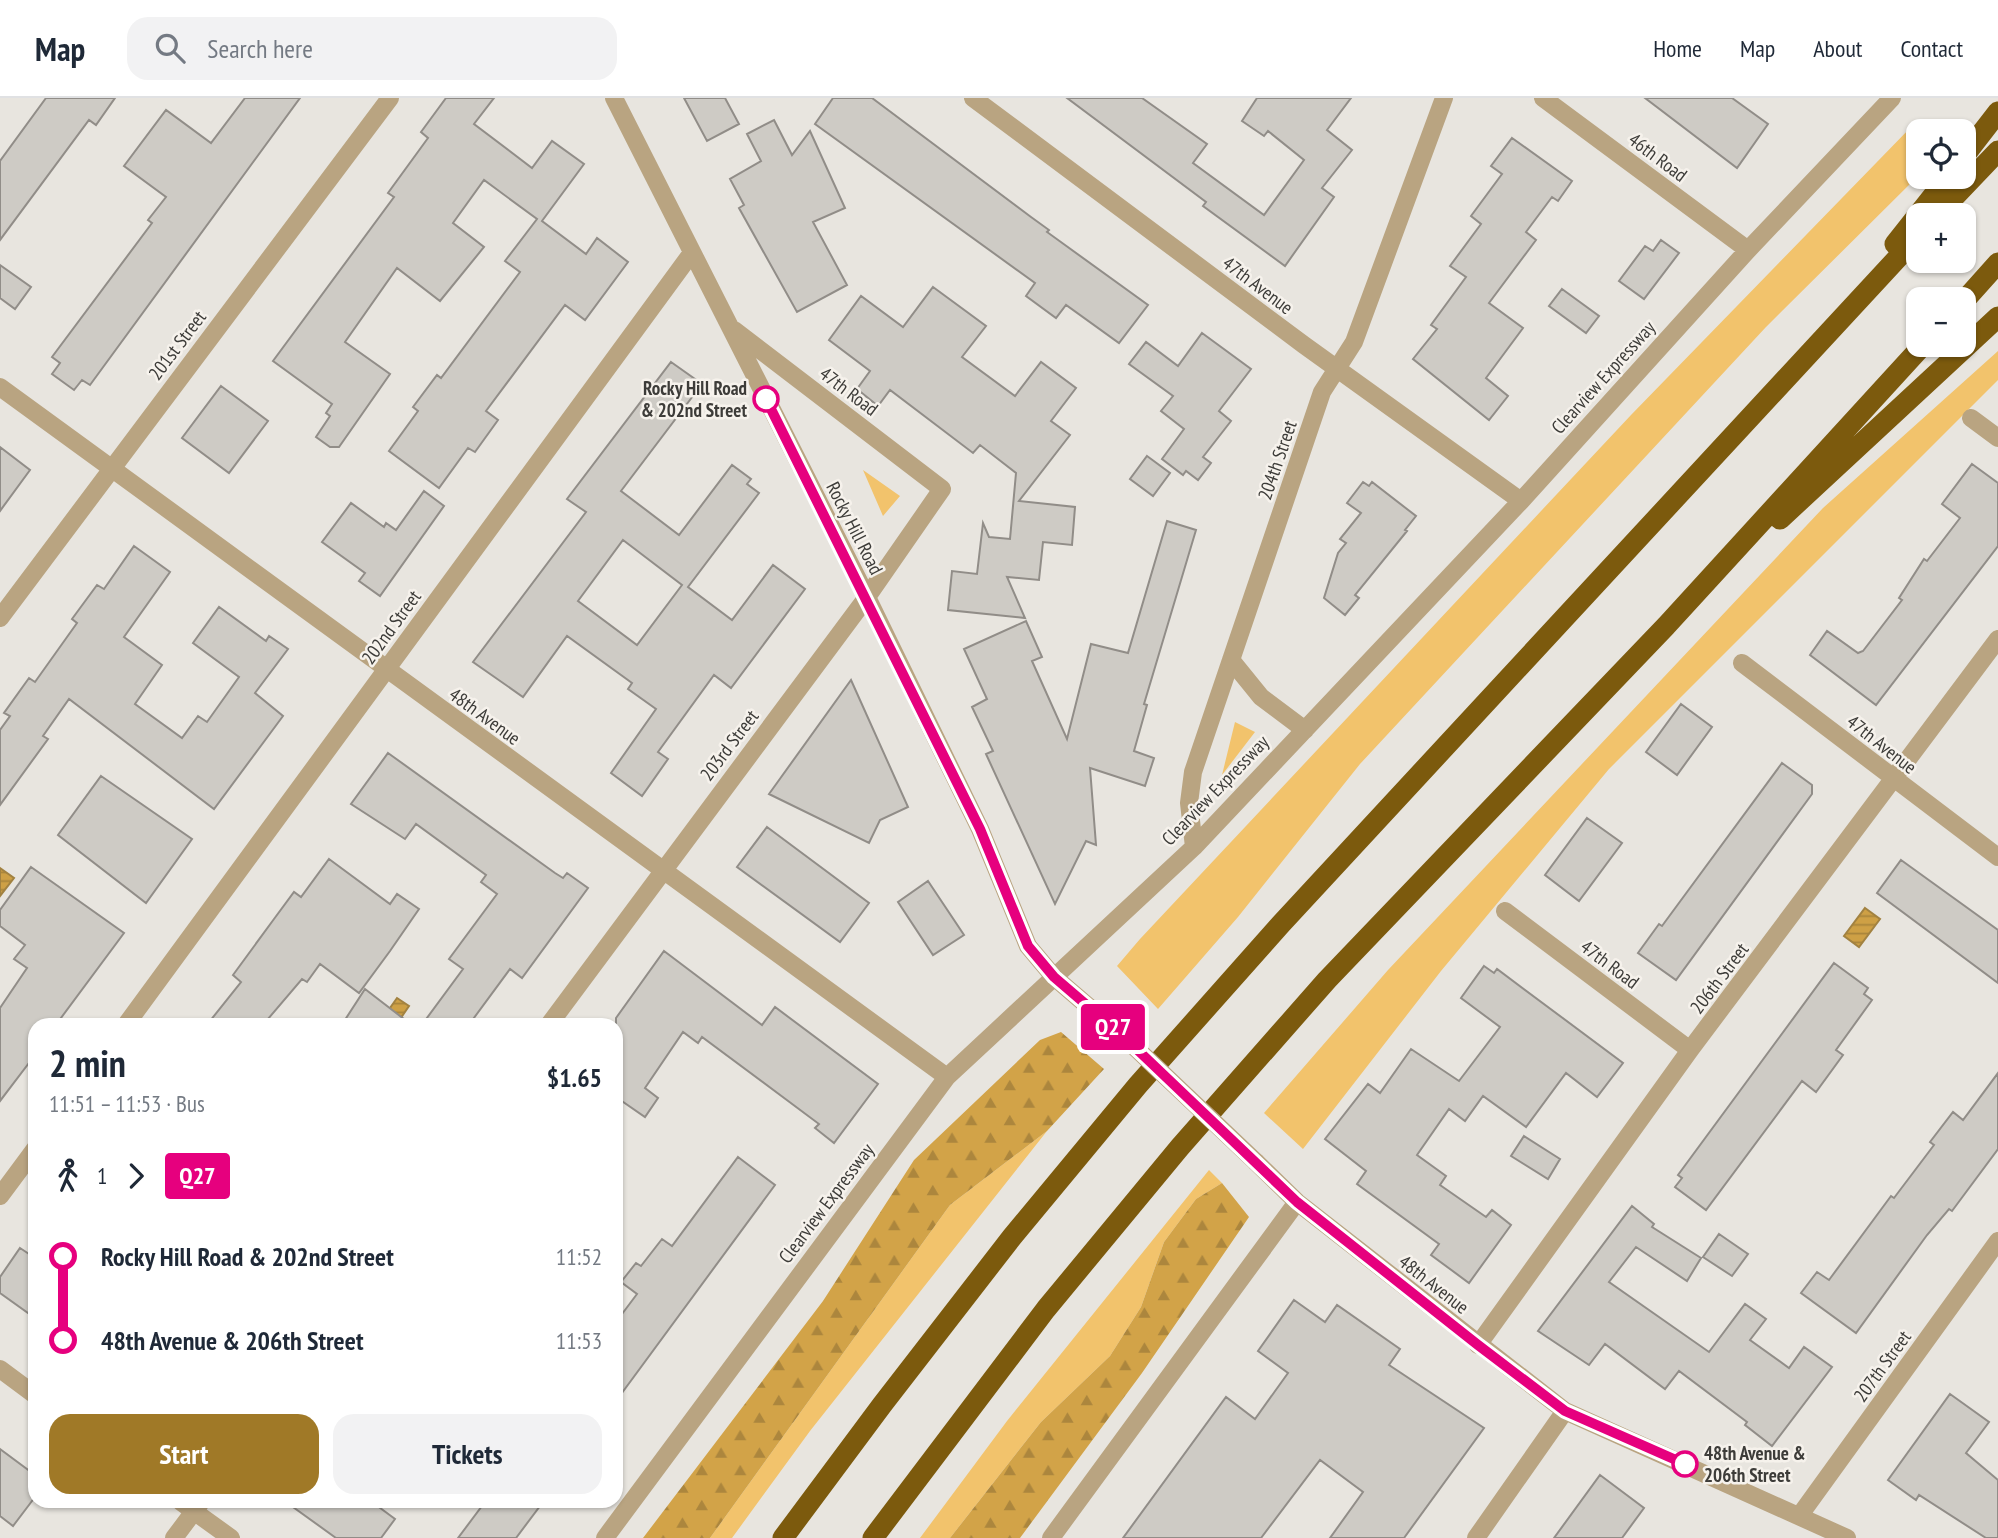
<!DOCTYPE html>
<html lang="en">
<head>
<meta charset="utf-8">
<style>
	:root { --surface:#fff; --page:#f2f2f3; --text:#1f2937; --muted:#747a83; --line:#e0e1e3; --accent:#a07927 }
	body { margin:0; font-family:"PT Sans Narrow",sans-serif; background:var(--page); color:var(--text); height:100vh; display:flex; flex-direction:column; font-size:26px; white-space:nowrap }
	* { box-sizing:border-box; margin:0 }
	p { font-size:23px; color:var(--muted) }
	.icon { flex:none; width:38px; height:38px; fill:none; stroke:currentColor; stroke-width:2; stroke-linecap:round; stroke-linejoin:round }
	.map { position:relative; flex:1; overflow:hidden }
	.side { position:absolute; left:28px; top:920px; width:595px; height:490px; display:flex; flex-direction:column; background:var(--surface); border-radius:21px; box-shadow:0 2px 5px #0004 }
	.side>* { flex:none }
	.badge { padding:0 14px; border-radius:5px; font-size:24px; line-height:46px }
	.tools { position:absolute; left:1906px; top:21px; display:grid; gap:14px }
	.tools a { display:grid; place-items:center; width:70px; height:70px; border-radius:14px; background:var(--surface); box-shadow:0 2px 5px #0004; font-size:35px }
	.map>.badge { position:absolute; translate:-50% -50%; box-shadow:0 0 0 4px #fff }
	.legs { display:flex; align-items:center; gap:10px; height:77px; padding:0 21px; font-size:23px }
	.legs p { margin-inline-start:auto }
	.headline { display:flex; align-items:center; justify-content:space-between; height:119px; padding:0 21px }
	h1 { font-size:38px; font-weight:700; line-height:52px }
	.button { display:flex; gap:14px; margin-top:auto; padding:14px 21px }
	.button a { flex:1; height:80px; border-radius:21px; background:var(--accent); color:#fff; font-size:28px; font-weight:700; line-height:80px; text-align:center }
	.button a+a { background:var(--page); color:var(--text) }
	ul { padding:0 21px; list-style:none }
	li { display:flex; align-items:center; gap:24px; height:84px; font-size:26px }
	li i { display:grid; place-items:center; width:10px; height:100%; margin:0 9px; background:currentColor }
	li i::after { content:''; width:18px; height:18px; margin:-9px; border:5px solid; border-radius:50%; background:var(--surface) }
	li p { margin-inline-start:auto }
	li:first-child i { background:linear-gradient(#0000 50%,currentColor 0) }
	li:last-child i { background:linear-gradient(currentColor 50%,#0000 0) }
	header { display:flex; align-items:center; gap:42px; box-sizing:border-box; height:98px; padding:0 35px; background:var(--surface); border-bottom:2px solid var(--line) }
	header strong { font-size:33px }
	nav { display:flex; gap:38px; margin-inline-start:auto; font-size:24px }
	.search { width:490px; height:63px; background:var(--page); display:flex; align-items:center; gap:18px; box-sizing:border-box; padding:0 24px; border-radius:21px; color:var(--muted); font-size:26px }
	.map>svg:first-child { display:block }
	.green { fill:#f2c36c }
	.forest { fill:url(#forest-firs) }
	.water { fill:url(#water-rules); stroke:#a28241; stroke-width:2 }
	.building { fill:#cecbc5; stroke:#918d88; stroke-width:2; fill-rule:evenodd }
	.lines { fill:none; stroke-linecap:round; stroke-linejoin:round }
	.minor { stroke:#b9a481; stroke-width:18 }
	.highway { stroke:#7c5a0d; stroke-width:21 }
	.minor-bridge { stroke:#b9a481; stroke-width:18 }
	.line-1-casing { stroke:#fff; stroke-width:16 }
	.line-1 { stroke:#e6007e; stroke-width:10 }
	.stop-1-dot { fill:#fff; stroke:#e6007e; stroke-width:3.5 }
	.labels { text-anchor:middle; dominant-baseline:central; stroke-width:5; stroke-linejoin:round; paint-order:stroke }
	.street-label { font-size:19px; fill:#3d3c39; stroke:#f6f2ec }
	.stop-label { font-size:19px; font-weight:bold; fill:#3d3c39; stroke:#f6f2ec; text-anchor:end }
</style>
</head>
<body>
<header>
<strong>Map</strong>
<div class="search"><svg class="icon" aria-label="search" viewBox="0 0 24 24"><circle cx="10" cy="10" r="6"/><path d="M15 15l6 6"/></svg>Search here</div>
<nav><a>Home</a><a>Map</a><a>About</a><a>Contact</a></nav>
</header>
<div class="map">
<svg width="1998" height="1440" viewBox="0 0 1998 1440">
	<defs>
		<pattern id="forest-firs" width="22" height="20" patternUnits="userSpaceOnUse" patternTransform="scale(1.75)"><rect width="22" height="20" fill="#d2a348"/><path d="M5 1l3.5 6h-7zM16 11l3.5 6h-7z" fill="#ac863d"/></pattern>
		<pattern id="water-rules" width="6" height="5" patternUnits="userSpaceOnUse" patternTransform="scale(1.75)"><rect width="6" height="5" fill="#cea045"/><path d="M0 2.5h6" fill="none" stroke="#a8843b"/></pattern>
	</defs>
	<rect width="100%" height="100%" fill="#e8e5df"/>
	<!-- green -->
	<path class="green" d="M1912,28L1918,33V78L1766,229L1360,666L1238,819L1158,911L1117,868L1140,841L1631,317Z
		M1998,253V282L1609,671L1441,873L1303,1051L1264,1015L1388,872L1823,410Z
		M863,372L900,398L883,418Z
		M1235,624L1255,634L1222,677Z
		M1047,1033L810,1333L732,1440H710L950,1107Z
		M1209,1072L1222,1085L1196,1101L1164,1144L1141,1209L1110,1258L1041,1324L950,1440H920L1007,1323Z"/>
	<!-- forest -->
	<path class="forest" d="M1061,934L1104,971L1047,1033L950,1107L710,1440H643L823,1203L914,1062L1040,942Z
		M1222,1085L1249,1119L1142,1275L1020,1440H950L1041,1324L1110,1258L1141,1209L1164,1144L1196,1101Z"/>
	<!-- water -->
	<path class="water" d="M0,770L14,780L0,798Z
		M1865,810L1880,821L1859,849L1844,838Z
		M397,900L409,908L396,927H378Z"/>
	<!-- building -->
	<path class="building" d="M46,0H115L96,27L89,22L0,142V63Z
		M245,0H300L90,287L82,282L74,292L52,276L60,265L52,259L152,125L148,122L166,99L124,68L166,12L211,45Z
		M446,0H494L474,26L532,70L552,43L584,66L542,123L586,156L597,140L628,164L585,222L565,207L486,313L498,322L475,354L468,350L439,390L389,353L418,313L413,309L437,277L441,280L520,174L505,163L537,121L484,82L453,125L484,149L440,203L397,170L345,244L390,276L339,349H330L316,339L330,318L326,315L332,306L273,263L394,99L388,95L428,40L421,34Z
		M684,0H725L739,26L707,43Z
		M833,0H872L1031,119L1049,132L1047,134L1148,207L1119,245L1066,207L1056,220L1026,198L1035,185L815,26Z
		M1067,0H1142L1207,46L1193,65L1264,117L1304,62L1268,33L1264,38L1242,23L1257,0H1351L1327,32L1352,52L1322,90L1334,99L1285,168L1203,108L1206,104Z
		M1645,0H1732L1768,26L1737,70Z
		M774,22L792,57L810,33L845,110L813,124L847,187L797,214L739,110L744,107L730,81L761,63L747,36Z
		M1512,40L1572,83L1558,103L1552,99L1526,134L1536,142L1489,205L1523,230L1486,280L1508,298L1489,322L1413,261L1437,231L1431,227L1466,179L1450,168L1481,126L1471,118L1502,76L1491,68Z
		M1661,142L1679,155L1644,201L1619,183L1645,148L1653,153Z
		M0,167L31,189L15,211L0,200Z
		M933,189L986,228L962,259L1015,298L1041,264L1076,290L1051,323L1070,337L1019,403L1075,409L1072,447L1043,444L1039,482L1007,479L1025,520L948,512L952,473L977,476L983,425L989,439L1010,441L1016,375L980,347L973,355L890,292L878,308L857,291L870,273L829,242L861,198L903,229Z
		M1562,191L1599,218L1586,235L1549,208Z
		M1202,235L1251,271L1219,313L1231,323L1203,359L1211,365L1198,382L1186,373L1183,377L1162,361L1184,331L1161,313L1173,298L1129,266L1146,244L1178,268Z
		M671,264L702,286L621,393L679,437L732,367L751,381L747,386L759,395L688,489L732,522L773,467L805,491L731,590L714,577L658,654L668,661L642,698L611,675L656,611L628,591L632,585L567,538L523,599L473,564L586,414L567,401ZM623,442L682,487L637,547L578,503Z
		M221,288L268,323L229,375L182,340Z
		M0,349L30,372L0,413Z
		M1147,358L1170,375L1153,398L1130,381Z
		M1972,366L1998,385V448L1876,607L1810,557L1827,533L1858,555L1863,553L1902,502L1899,500L1924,461L1927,463L1960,420L1942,406Z
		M1363,384L1369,388L1372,384L1416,418L1405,432L1407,433L1355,497L1359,500L1345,517L1324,500L1338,455L1346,445L1340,441L1361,415L1347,405Z
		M424,393L444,408L380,498L359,483L365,475L322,444L351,405L384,429L386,425L396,432Z
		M1167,423L1196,432L1144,606L1147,607L1134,653L1154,660L1145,688L1090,670L1096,747L1086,743L1055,806L986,656L993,653L972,609L987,601L964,551L1026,523L1042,559L1032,563L1067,641L1091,546L1128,555Z
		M134,448L170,474L124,539L162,567L135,606L182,640L198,618L207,624L239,579L193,545L219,509L266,543L269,538L288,551L255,595L283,618L214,711L69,601L43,638L48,641L0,707V632L10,618L4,615L29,580L35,584L77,525L72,521L97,487L104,491Z
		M851,582L908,709L880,722L869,745L769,696Z
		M1681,606L1712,629L1677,677L1646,654Z
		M388,655L555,775L563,780L567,775L588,790L522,880L510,871L468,928H421L463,871L449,861L497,796L481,784L486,777L416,726L405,741L351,706Z
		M1782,665L1812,687V696L1676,882L1638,855L1659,826L1662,828Z
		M101,678L192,741L146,805L58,737Z
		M1587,720L1622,745L1579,803L1545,777Z
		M767,729L869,805L840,844L737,769Z
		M329,761L390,806L397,796L419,811L390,853L359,895L320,866L307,884L302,881L262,928H206L241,884L233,877L274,821L294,794L301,799Z
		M1901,762L1998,832V885L1877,795Z
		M31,769L124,835L55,928H35V957L0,1003V910L27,870L14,861L25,847L0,828V812Z
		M928,783L964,837L933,857L898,804Z
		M664,853L762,927L775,909L878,986L834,1045L815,1030L819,1026L702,939L698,945L683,934L645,990L658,1000L645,1019L616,999V920Z
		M1834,865L1868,890L1864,896L1872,902L1836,952L1843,957L1816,994L1802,983L1706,1112L1675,1089L1682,1080L1678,1077Z
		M1484,868L1494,875L1497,871L1623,965L1597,999L1566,975L1526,1029L1483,998L1465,1023L1449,1011L1417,1057L1446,1078L1440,1087L1486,1119L1492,1112L1511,1127L1469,1185L1431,1157L1439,1146L1357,1086L1366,1073L1325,1041L1368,986L1380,995L1411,951L1459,983L1500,929L1461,900Z
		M365,891L413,928H341Z
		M1998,975V1051L1952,1113L1949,1111L1927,1137L1856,1235L1801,1195L1817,1174L1829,1182L1891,1098L1894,1100L1934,1047L1930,1044L1953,1014L1963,1022Z
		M1524,1038L1560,1061L1548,1081L1511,1058Z
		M738,1059L775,1087L616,1303V1224L637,1196L621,1184L636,1165L641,1168L662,1141L672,1148Z
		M1632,1108L1654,1126L1652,1129L1701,1160L1687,1183L1636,1149L1609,1184L1709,1254L1745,1206L1766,1221L1750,1242L1789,1270L1804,1249L1832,1269L1772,1348L1745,1327L1747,1324L1679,1273L1665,1291L1605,1246L1589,1267L1538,1233Z
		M1719,1136L1748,1156L1732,1178L1703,1159Z
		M20,1150L35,1160V1220L0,1195V1179Z
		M1294,1202L1325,1224L1337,1207L1400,1251L1389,1267L1484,1330L1404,1440H1330L1363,1394L1320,1362L1261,1440H1123L1226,1299L1255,1321L1288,1275L1258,1253Z
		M1950,1296L1989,1324L1966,1355L1998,1382V1440H1986L1919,1397L1916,1402L1888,1382Z
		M0,1351L35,1377V1399L13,1428L0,1418Z
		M1600,1377L1644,1410L1622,1440H1554Z
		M286,1404H372L395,1421L381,1440H336Z
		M485,1404H543L516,1440H458Z"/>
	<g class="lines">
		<!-- minor -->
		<path class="minor" d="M614,0L867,499L980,731L1028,848L1054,879L1124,939
			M973,0L1304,247L1521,403
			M1543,0L1748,152
			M0,289L947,979
			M1971,320L1998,340
			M0,520L390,0
			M1231,562L1261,599L1305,632
			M1742,565L1998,759
			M1194,749L1189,705L1193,674L1322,294L1354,244L1444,0
			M1505,813L1690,952
			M125,928L691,156
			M548,928L867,499L942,391L734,232
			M1256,1064L1297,1104L1565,1313L1847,1440
			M0,1098L35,1051
			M1478,1247L1690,952L1998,541
			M0,1271L35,1297
			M181,1404L231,1440
			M1800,1417L1998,1143
			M174,1440L201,1404
			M605,1440L947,979L1194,749L1521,403L1748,152L1892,0
			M1051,1440L1297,1104
			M1476,1440L1565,1313"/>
		<!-- highway -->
		<path class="highway" d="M1964,58L1998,14
			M1937,117L1998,53
			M1895,146L1948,79
			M1964,203L1998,165
			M1780,421L1998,219
			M783,1440L882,1307L1012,1139L1138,987L1281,826L1918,138
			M873,1440L1046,1211L1180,1049L1327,882L1666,528L1923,247"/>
		<!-- minor-bridge -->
		<path class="minor-bridge" d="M1124,939L1256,1064"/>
	</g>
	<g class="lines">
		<defs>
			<path id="line-1" d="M766,301L980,731L1028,848L1054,879L1124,939L1297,1104L1478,1247L1565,1313L1685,1366"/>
		</defs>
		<!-- line-1 casing -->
		<use href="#line-1" class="line-1-casing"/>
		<!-- line-1 -->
		<use href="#line-1" class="line-1"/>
	</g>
	<!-- markers -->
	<g class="stop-1-dot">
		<circle cx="766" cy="301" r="12"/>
		<circle cx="1685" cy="1366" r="12"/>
	</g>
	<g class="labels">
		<!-- street labels -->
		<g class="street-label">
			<text transform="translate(1658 59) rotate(37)">46th Road</text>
			<text transform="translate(1258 187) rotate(37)">47th Avenue</text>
			<text transform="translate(177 247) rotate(-53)">201st Street</text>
			<text transform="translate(1603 279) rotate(-48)">Clearview Expressway</text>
			<text transform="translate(849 293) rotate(37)">47th Road</text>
			<text transform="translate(1277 362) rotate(-71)">204th Street</text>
			<text transform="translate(855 430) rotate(63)">Rocky Hill Road</text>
			<text transform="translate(391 529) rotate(-54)">202nd Street</text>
			<text transform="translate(485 618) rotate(36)">48th Avenue</text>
			<text transform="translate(1882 646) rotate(38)">47th Avenue</text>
			<text transform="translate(729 647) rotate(-53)">203rd Street</text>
			<text transform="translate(1215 692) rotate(-46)">Clearview Expressway</text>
			<text transform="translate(1610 866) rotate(37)">47th Road</text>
			<text transform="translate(1719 880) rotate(-53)">206th Street</text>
			<text transform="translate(826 1105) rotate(-53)">Clearview Expressway</text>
			<text transform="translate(1434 1186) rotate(38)">48th Avenue</text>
			<text transform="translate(1882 1268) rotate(-54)">207th Street</text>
		</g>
		<!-- stop labels -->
		<g class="stop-label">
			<text x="747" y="290">Rocky Hill Road<tspan x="747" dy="22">&amp; 202nd Street</tspan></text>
			<text x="1704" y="1355" text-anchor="start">48th Avenue &amp;<tspan x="1704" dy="22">206th Street</tspan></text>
		</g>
	</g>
</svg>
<div class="tools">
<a><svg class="icon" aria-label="locate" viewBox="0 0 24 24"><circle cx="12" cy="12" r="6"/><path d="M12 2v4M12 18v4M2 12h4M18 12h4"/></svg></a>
<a>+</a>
<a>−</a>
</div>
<b class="badge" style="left:1113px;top:929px;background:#e6007e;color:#fff">Q27</b>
<section class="side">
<div class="headline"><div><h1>2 min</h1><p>11:51 – 11:53 · Bus</p></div><b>$1.65</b></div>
<div class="legs"><svg class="icon" aria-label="walk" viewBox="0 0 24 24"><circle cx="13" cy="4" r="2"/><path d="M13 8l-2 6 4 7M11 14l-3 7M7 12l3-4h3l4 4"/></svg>1<svg class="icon" aria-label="forward" viewBox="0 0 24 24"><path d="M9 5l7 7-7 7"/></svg><b class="badge" style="background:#e6007e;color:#fff">Q27</b></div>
<ul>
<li><i style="color:#e6007e"></i><b>Rocky Hill Road &amp; 202nd Street</b><p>11:52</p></li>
<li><i style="color:#e6007e"></i><b>48th Avenue &amp; 206th Street</b><p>11:53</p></li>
</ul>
<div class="button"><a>Start</a><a>Tickets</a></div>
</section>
</div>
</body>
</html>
